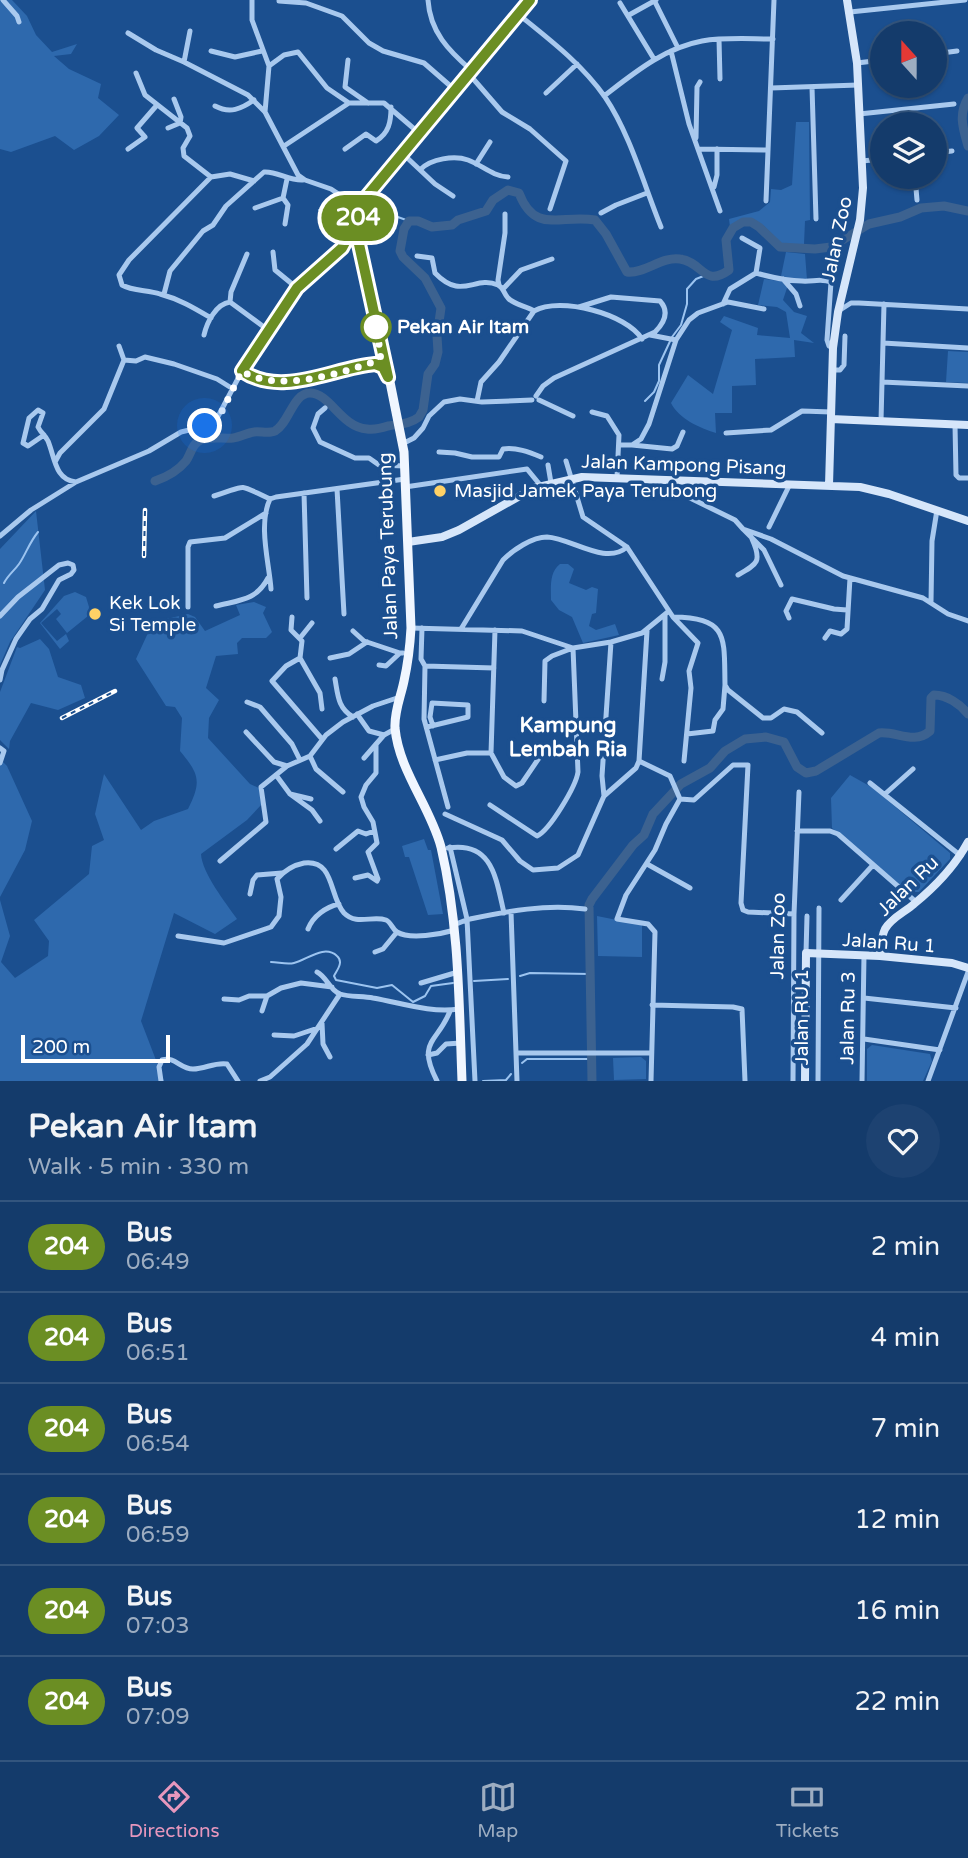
<!DOCTYPE html>
<html lang="en">
<head>
<meta charset="utf-8">
<style>
	:root { --surface:#143b6b; --page:#1d4271; --text:#f1f3f6; --muted:#9dadc1; --line:#33557e; --accent:#e797bd }
	body { margin:0; font-family:"Varela Round",sans-serif; background:var(--page); color:var(--text); height:100vh; display:flex; flex-direction:column; font-size:26px; white-space:nowrap }
	* { box-sizing:border-box; margin:0 }
	p { font-size:23px; color:var(--muted) }
	.icon { flex:none; width:38px; height:38px; fill:none; stroke:currentColor; stroke-width:2; stroke-linecap:round; stroke-linejoin:round }
	.map { position:relative; height:1081px; overflow:hidden }
	.sheet { display:flex; flex-direction:column; background:var(--surface); flex:1 }
	.sheet>* { flex:none }
	.badge { padding:0 14px; border-radius:23px; font-size:24px; line-height:46px }
	.needle { width:46px; rotate:339deg }
	.buttons { position:absolute; left:870px; top:21px; display:grid; gap:14px }
	.buttons a { display:grid; place-items:center; width:77px; height:77px; border-radius:50%; background:var(--surface); box-shadow:0 2px 5px #0004,0 0 0 2px var(--line); font-size:35px }
	.scale { position:absolute; left:21px; bottom:18px; width:149px; box-sizing:border-box; padding-left:7px; border:4px solid #fff; border-top:0; font-size:19px; line-height:24px; white-space:nowrap; color:#fff; -webkit-text-stroke:5px #1b4f8f; paint-order:stroke }
	.you { position:absolute; width:35px; height:35px; margin:-18px; border:5px solid #fff; border-radius:50%; background:#1a73e8; box-shadow:0 0 0 10px #1a73e833 }
	.map>.badge { position:absolute; translate:-50% -50%; box-shadow:0 0 0 4px #fff }
	.round { display:grid; place-items:center; flex:none; width:74px; height:74px; border-radius:37px; background:var(--page) }
	.overview { display:flex; align-items:center; justify-content:space-between; height:119px; padding:0 28px }
	h1 { font-size:33px; font-weight:800; line-height:52px }
	ul { padding:0; list-style:none }
	li { display:flex; align-items:center; gap:21px; height:91px; padding:0 28px; border-top:2px solid var(--line) }
	li div { flex:1 }
	li b { display:block; font-size:26px }
	li em { font-style:normal }
	li .badge { min-width:77px; font-weight:700; text-align:center }
	.menu { display:flex; justify-content:space-around; align-items:center; height:98px; border-top:2px solid var(--line); background:var(--surface); font-size:19px; color:var(--muted) }
	.menu a { display:grid; justify-items:center; gap:4px }
	.menu .current { color:var(--accent) }
	.map>svg:first-child { display:block }
	.green { fill:#2e69ad }
	.lines { fill:none; stroke-linecap:round; stroke-linejoin:round }
	.stream { stroke:#9cc4f0; stroke-width:2 }
	.river { stroke:#3c6290; stroke-width:9 }
	.street { stroke:#a9c9ee; stroke-width:5 }
	.secondary { stroke:#d6e6fa; stroke-width:8 }
	.primary { stroke:#f0f6ff; stroke-width:9 }
	.rail-casing { stroke:#fff; stroke-width:4.5 }
	.rail { stroke:#1b4f8f; stroke-width:2; stroke-dasharray:5; stroke-linecap:butt }
	.line-casing { stroke:#fff; stroke-width:16 }
	.line { stroke:#6b8e23; stroke-width:10 }
	.walk { stroke:#fff; stroke-width:7; stroke-dasharray:0 12.6 }
	.stop-dot { fill:#fff; stroke:#6b8e23; stroke-width:3.5 }
	.poi-dot { fill:#ffd166; stroke:#1b4f8f; stroke-width:2.5 }
	.labels { text-anchor:middle; dominant-baseline:central; stroke-width:7; stroke-linejoin:round; paint-order:stroke }
	.street-label { font-size:19px; fill:#fff; stroke:#1b4f8f }
	.stop-label { font-size:19px; font-weight:bold; fill:#fff; stroke:#1b4f8f; text-anchor:start }
	.poi-label { font-size:19px; fill:#fff; stroke:#1b4f8f; text-anchor:start }
	.neighbourhood-label { font-size:21px; font-weight:bold; fill:#fff; stroke:#1b4f8f }
</style>
</head>
<body>
<div class="map">
<svg width="968" height="1081" viewBox="0 0 968 1081">
	<rect width="100%" height="100%" fill="#1b4f8f"/>
	<!-- green -->
	<path class="green" d="M0,0H12L27,16L36,35L52,52L77,44L71,54L54,56L69,69L101,84L98,98L119,115L99,136L74,150L55,136L11,152L0,149Z
		M796,122H809L810,220L805,221L804,244H781L764,226L746,219L730,227L729,219L759,211L770,202L771,189L781,190L792,185Z
		M786,252L805,254L807,280L790,279L783,300L794,312L807,316L801,333L814,343L794,340L795,357L755,359L756,385L732,386V413H715L716,433C700,428 679,419 671,403L688,375L713,394L732,330L720,322L724,316L758,328L757,335L790,338L786,312L777,307L758,305L764,279L780,281Z
		M948,351L968,352V383L946,382Z
		M36,511L45,590L10,642L0,665V549Z
		M560,564H568L574,569L569,583L586,590L592,587L598,589L596,613L592,614L589,626L596,630L615,624L619,635L583,643L572,617L559,610L551,600C551,588 549,572 560,564Z
		M75,592L86,597L89,607L88,616L67,633L56,619L61,614L57,609L41,623L57,641L66,634L69,641L60,649L40,623L64,596Z
		M254,602L266,607L263,613L272,632L266,638H242L237,643L238,654L216,656L206,688L219,700L209,718L208,738L250,784L259,788L262,804L247,820L201,854C202,873 226,903 237,919L215,934L174,913L141,1021L164,1081H0V900L10,936L1,962L15,978L48,956L49,941L34,920L89,874L92,846L104,840L95,814L104,774L141,830L154,821L188,809C202,781 199,774 180,751L182,718L175,707L166,706L136,659L153,622L188,614L195,617L205,631L240,615L236,605Z
		M40,639L49,649L58,677L81,685L85,698L58,710L31,703L10,741L9,749L0,740V692L17,647L20,648Z
		M0,759L7,766L32,821L25,850L0,897Z
		M850,775L873,788L950,853V859L919,892H909L832,828L831,798Z
		M424,839L428,850H431L443,914L428,915L409,857H405L402,846Z
		M597,916L642,925V957L598,956Z
		M872,1045L930,1054L932,1061L923,1081H867V1049Z
		M641,1057L646,1061V1079L614,1080L613,1058Z"/>
	<g class="lines">
		<!-- stream -->
		<path class="stream" d="M319,210L348,216
			M363,214L395,216L409,221
			M645,401L654,392L659,381V365L672,337L681,325L687,304V289L696,279L706,275
			M4,583C8,575 14,571 19,564C26,554 29,543 38,532
			M271,962C278,962 287,965 294,963C307,960 324,944 337,956C344,962 337,970 334,976L336,980L377,988L392,985L413,1002L425,996L431,986L453,983
			M520,976L530,973L591,974
			M474,981L508,979
			M522,1063L527,1059H591
			M483,1081L506,1080L511,1074"/>
		<!-- river -->
		<path class="river" d="M968,98C958,115 963,128 968,146
			M155,481C167,477 177,472 186,461C191,454 192,443 201,440C210,436 223,439 233,438C240,437 247,433 254,432C260,431 269,434 275,431C289,423 293,393 310,393C330,393 341,427 367,429C374,430 382,428 388,426C399,424 410,424 419,417L423,410L428,374L435,364L438,352L437,336L441,308L425,278L403,257L400,251L404,229L409,221H418L432,227L452,225L458,220L486,211L493,200L508,190L519,193C535,235 561,214 595,220L606,234L627,272C645,274 662,256 680,259C703,262 704,288 729,270L726,240L733,228L743,222H751L759,227L780,247L815,249L831,247L869,224L900,217L921,208L944,206L968,211
			M592,1081L589,905L592,899L633,845L644,835L653,814L681,784L710,768L725,751L745,739L766,737L784,742L797,767L806,773L816,771L879,733C897,731 914,745 930,731L931,698L934,695C947,695 960,704 968,714"/>
		<!-- street -->
		<path class="street" d="M3,0L17,16L19,22
			M252,0V20L269,66L265,112
			M428,0C430,32 449,51 471,70
			M654,0L678,48
			M279,1L306,3L342,16L369,43L383,51L424,63L455,90
			M620,3L654,59
			M850,12L965,0
			M518,14C549,39 582,64 605,97C630,134 644,185 661,227
			M629,15L656,0
			M128,33L156,50L184,62L248,95L265,112L298,175L305,180L331,189L358,207
			M719,39L720,79
			M211,51L235,57L262,51
			M671,51L689,124L720,211
			M934,54L957,51
			M348,60L345,87L368,103
			M184,62L190,31
			M857,63L882,60
			M269,66L284,55L298,52L327,88L349,103H384L419,133
			M136,73L145,95L187,128L190,136L183,148L184,156L211,177
			M469,74L502,112L530,129L566,161L550,209
			M812,87L816,219
			M771,88L858,85
			M546,93L577,64
			M604,96C634,73 664,48 702,41C725,37 750,39 773,39
			M215,106C230,114 241,109 254,100
			M859,114L954,104
			M168,128L180,123L181,117L174,99
			M696,138L697,87L700,82
			M284,146L349,103
			M128,149L145,137L137,128L157,105
			M345,149L366,134L376,141C389,133 391,122 391,107
			M699,149L768,150
			M402,153L435,184L453,196
			M934,153L952,151
			M862,161L882,159
			M476,164L490,142
			M421,169C431,159 454,155 468,160C482,165 492,176 508,177
			M915,177L917,200
			M714,187L717,175V149
			M766,201L774,0
			M255,208L283,198
			M601,213L616,205L647,193
			M285,224L288,205L283,198L287,179
			M742,238L760,248L756,273C771,277 786,281 802,281C812,282 821,278 831,282L827,340L829,346L833,348
			M273,252L275,270L297,288
			M417,256L432,258L435,273C462,301 474,275 498,285C504,288 504,294 508,298C514,305 527,306 534,311
			M783,279L796,294L800,306
			M499,285L498,280L505,233V214
			M503,289L521,270L552,259
			M164,294L170,271L203,231L213,225L226,206L264,172C277,171 289,181 303,180
			M230,302L231,292L247,254
			M723,304L730,289L756,273
			M840,310L851,303H859L968,309
			M211,318C194,308 179,299 160,294C148,290 132,291 122,285L119,275L129,260L211,177L230,174L254,181
			M204,335C207,322 216,304 230,302L268,330
			M650,335L676,340
			M883,343L968,348
			M119,346L124,360L136,361L145,357L174,364L217,379L233,389
			M832,370H840L844,365L845,336
			M882,382L968,386
			M536,396L543,386L554,378L655,332C664,323 670,312 660,301L611,297L579,307
			M539,400L573,416
			M477,401L481,382L499,362L534,311C560,296 627,314 642,339
			M325,408L318,414L313,428L320,442L355,458H369L379,465L405,466
			M592,412L607,416L619,435L617,477
			M881,421L884,304
			M955,425L956,475L959,478H968
			M726,433L771,430L802,411L831,412
			M44,435L28,446L23,443L29,418L38,410L43,413L38,427C41,433 45,435 48,441C55,458 55,480 76,482
			M402,444L414,438L423,428L429,416L444,402L460,399L482,402L532,400
			M620,445H632L641,439L649,424L676,340L689,320L698,313L728,302L764,309
			M632,445L672,449L677,446L683,432
			M439,452L455,453L472,457H499L503,449C516,447 529,452 541,457
			M566,461L583,517L627,547L673,617L698,643L689,671L691,688L684,761
			M55,462L60,453L104,409L124,360
			M548,465L551,483
			M673,479L674,486L690,498L735,520L743,529L771,539L843,576L923,598L948,614L968,621
			M405,487L527,469L541,486
			M337,489L344,614
			M304,493L307,598
			M214,496C250,485 235,483 270,499
			M769,527L790,484
			M744,530L764,550L781,585
			M0,536L31,510L76,482L149,451L181,432L214,424L242,371
			M738,575C758,564 762,561 752,539
			M271,589C269,562 258,525 270,499L276,497L405,479
			M931,602L932,541L937,510
			M216,606C239,600 256,601 268,578
			M188,607V547L190,542L225,538L266,513
			M0,616L18,597L59,565L68,563L73,565L74,570L71,574L59,580L42,609L30,619L16,639L2,670L0,680
			M292,617L291,630L302,641L300,658L320,693L322,709
			M673,617C729,618 724,637 725,685L728,690L763,718H771L784,709L797,712L822,733
			M789,618L786,611L792,599L834,609L847,610
			M411,628L522,631L573,648L611,642L642,633L669,611
			M422,628L421,659L425,666L424,719L448,807
			M461,629L503,560C513,550 532,537 547,537C571,538 606,566 627,547
			M495,630L491,753L504,777L516,786L522,783L539,758
			M353,631L364,641L400,653
			M300,638L312,623
			M825,638L830,631L841,634L847,629L850,578
			M300,658L286,666L272,681L322,739
			M330,658L349,654L367,642
			M379,665L386,666L400,653H403
			M425,666L494,668
			M335,679C338,696 338,708 353,717
			M662,679L665,662V616
			M247,702L260,707L292,744L300,760
			M357,714L369,731L384,735
			M427,727L468,717V705L432,703L430,717L433,726
			M246,732L274,762L287,766
			M687,734L713,731L715,720L723,709L725,685
			M376,744V773L366,785L361,797L364,807L373,822L377,843L368,852L378,879L377,881
			M0,748L4,751L0,763
			M310,756L316,769L343,792
			M364,758L384,735L395,729
			M435,760L467,753H491
			M639,761L670,776L680,799L666,824L655,850L626,895L617,919L648,924L655,932L651,1081
			M276,775L290,794L311,799
			M870,783L961,856
			M290,794L312,810L320,821
			M885,794L913,769
			M604,796L602,776L611,642
			M680,799L694,800L733,765H748L741,903L743,910L748,912L794,914
			M490,805L537,836C550,830 576,786 578,772L573,648L552,656L545,661L544,701
			M445,814L502,840L520,861L533,870L558,868L578,855L604,796L636,768L639,761L647,631
			M797,831H830L838,834L916,902
			M450,847L467,919L475,1081
			M448,848C493,841 496,879 504,913
			M336,849L358,831L366,834L374,831
			M220,861L266,822L261,787L287,766L310,756L326,735L343,722L373,706L400,697
			M647,864L690,888
			M355,878L368,875L377,881
			M250,894L253,880L257,875L282,873
			M841,900L873,865
			M511,912L517,1081
			M455,924C461,923 464,920 470,919C508,911 546,904 585,909
			M308,929C313,916 326,907 339,904
			M178,936L224,943L271,927L279,916L281,897L277,879C284,871 294,865 304,863C335,859 329,897 344,913C357,926 372,915 386,920C391,922 392,929 397,932C410,940 441,934 455,930
			M375,952L383,949L397,932
			M806,953L807,916
			M317,972C327,977 330,991 340,994C349,997 363,996 373,998C402,1003 429,1013 459,1009
			M421,983L458,972
			M864,998L956,1008
			M224,999L239,1000L249,996H267L281,988L301,983L332,987
			M652,1005L733,1007L742,1009L745,1081
			M262,1011L267,996
			M322,1023L323,1044L330,1057
			M274,1035L294,1036L318,1028
			M864,1039L940,1050
			M516,1053H651
			M428,1055L437,1053L446,1044L461,1043
			M161,1081L159,1067L162,1060C175,1056 180,1069 193,1069C205,1069 215,1062 227,1064L238,1081
			M260,1081L270,1077L307,1044L340,994
			M437,1081C416,1040 438,1043 450,1011
			M793,1081L794,914L799,792
			M818,1081L819,908
			M862,1081L864,955
			M928,1081L968,972"/>
		<!-- secondary -->
		<path class="secondary" d="M831,419L968,425
			M829,485L833,348L838,312L860,220L863,188L857,63L847,0
			M408,542L442,537L459,530L534,488L582,477L860,487L889,494L968,521
			M880,956C881,947 881,937 885,929C891,918 905,912 914,904C935,887 955,866 968,842
			M805,1081L806,953L880,956L952,963L968,968"/>
		<!-- primary -->
		<path class="primary" d="M358,207L356,226L363,267L388,372L404,452L411,628C410,646 408,663 404,681C401,696 394,712 395,728C399,771 430,806 441,847C459,924 459,1002 462,1081
			M380,351L381,358C359,371 286,385 261,381C254,379 248,375 242,371L297,288L342,248L350,234L352,217L358,207L530,0"/>
		<defs>
			<path id="rail" d="M144,556L145,510
				M62,718L115,691"/>
		</defs>
		<!-- rail casing -->
		<use href="#rail" class="rail-casing"/>
		<!-- rail -->
		<use href="#rail" class="rail"/>
	</g>
	<g class="lines">
		<defs>
			<path id="line" d="M354,212L350,233L342,248L297,288L242,371C282,398 332,368 375,364L383,367L388,377L357,235L358,207L530,0"/>
		</defs>
		<!-- line casing -->
		<use href="#line" class="line-casing"/>
		<!-- line -->
		<use href="#line" class="line"/>
		<!-- walk -->
		<path class="walk" d="M205,426L216,423L242,371C275,393 340,374 376,361L381,356L376,327"/>
	</g>
	<!-- markers -->
	<circle class="stop-dot" cx="376" cy="327" r="14"/>
	<g class="poi-dot">
		<circle cx="440" cy="491" r="7"/>
		<circle cx="95" cy="614" r="7"/>
	</g>
	<g class="labels">
		<!-- street labels -->
		<g class="street-label">
			<text transform="translate(837 239) rotate(-78)">Jalan Zoo</text>
			<text transform="translate(684 465) rotate(2)">Jalan Kampong Pisang</text>
			<text transform="translate(388 546) rotate(-92)">Jalan Paya Terubung</text>
			<text transform="translate(908 886) rotate(-44)">Jalan Ru</text>
			<text transform="translate(778 936) rotate(-89)">Jalan Zoo</text>
			<text transform="translate(889 943) rotate(4)">Jalan Ru 1</text>
			<text transform="translate(802 1017) rotate(-90)">Jalan RU 1</text>
			<text transform="translate(848 1018) rotate(-89)">Jalan Ru 3</text>
		</g>
		<!-- stop labels -->
		<g class="stop-label">
			<text x="397" y="327">Pekan Air Itam</text>
		</g>
		<!-- poi labels -->
		<g class="poi-label">
			<text x="454" y="491">Masjid Jamek Paya Terubong</text>
			<text x="109" y="603">Kek Lok<tspan x="109" dy="22">Si Temple</tspan></text>
		</g>
		<!-- neighbourhood labels -->
		<g class="neighbourhood-label">
			<text x="568" y="725">Kampung<tspan x="568" dy="24">Lembah Ria</tspan></text>
		</g>
	</g>
</svg>
<div class="buttons">
<a><svg class="needle" viewBox="-14 -14 28 28"><path d="M0-13l5 13h-10z" fill="#e53935"/><path d="M0 13l5-13h-10z" fill="#9dadc1"/></svg></a>
<a><svg class="icon" aria-label="layers" viewBox="0 0 24 24"><path d="M12 4l9 5-9 5-9-5zM3 14l9 5 9-5"/></svg></a>
</div>
<div class="scale">200 m</div>
<div class="you" style="left:205px;top:426px"></div>
<b class="badge" style="left:358px;top:218px;background:#6b8e23;color:#fff">204</b>
</div>
<section class="sheet">
<div class="overview"><div><h1>Pekan Air Itam</h1><p>Walk · 5 min · 330 m</p></div><a class="round"><svg class="icon" aria-label="heart" viewBox="0 0 24 24"><path d="M12 20l-8-8c-3-5 5-10 8-4 3-6 11-1 8 4z"/></svg></a></div>
<ul>
<li><span class="badge" style="background:#6b8e23;color:#fff">204</span><div><b>Bus</b><p>06:49</p></div><em>2 min</em></li>
<li><span class="badge" style="background:#6b8e23;color:#fff">204</span><div><b>Bus</b><p>06:51</p></div><em>4 min</em></li>
<li><span class="badge" style="background:#6b8e23;color:#fff">204</span><div><b>Bus</b><p>06:54</p></div><em>7 min</em></li>
<li><span class="badge" style="background:#6b8e23;color:#fff">204</span><div><b>Bus</b><p>06:59</p></div><em>12 min</em></li>
<li><span class="badge" style="background:#6b8e23;color:#fff">204</span><div><b>Bus</b><p>07:03</p></div><em>16 min</em></li>
<li><span class="badge" style="background:#6b8e23;color:#fff">204</span><div><b>Bus</b><p>07:09</p></div><em>22 min</em></li>
</ul>
</section>
<nav class="menu">
<a class="current"><svg class="icon" aria-label="directions" viewBox="0 0 24 24"><path d="M12 3l9 9-9 9-9-9zM9 14v-3h6M13 9l2 2-2 2"/></svg>Directions</a>
<a><svg class="icon" aria-label="map" viewBox="0 0 24 24"><path d="M3 6l6-2 6 2 6-2v14l-6 2-6-2-6 2zM9 4v14M15 6v14"/></svg>Map</a>
<a><svg class="icon" aria-label="tickets" viewBox="0 0 24 24"><path d="M3 7h18v10H3zM15 7v10"/></svg>Tickets</a>
</nav>
</body>
</html>
